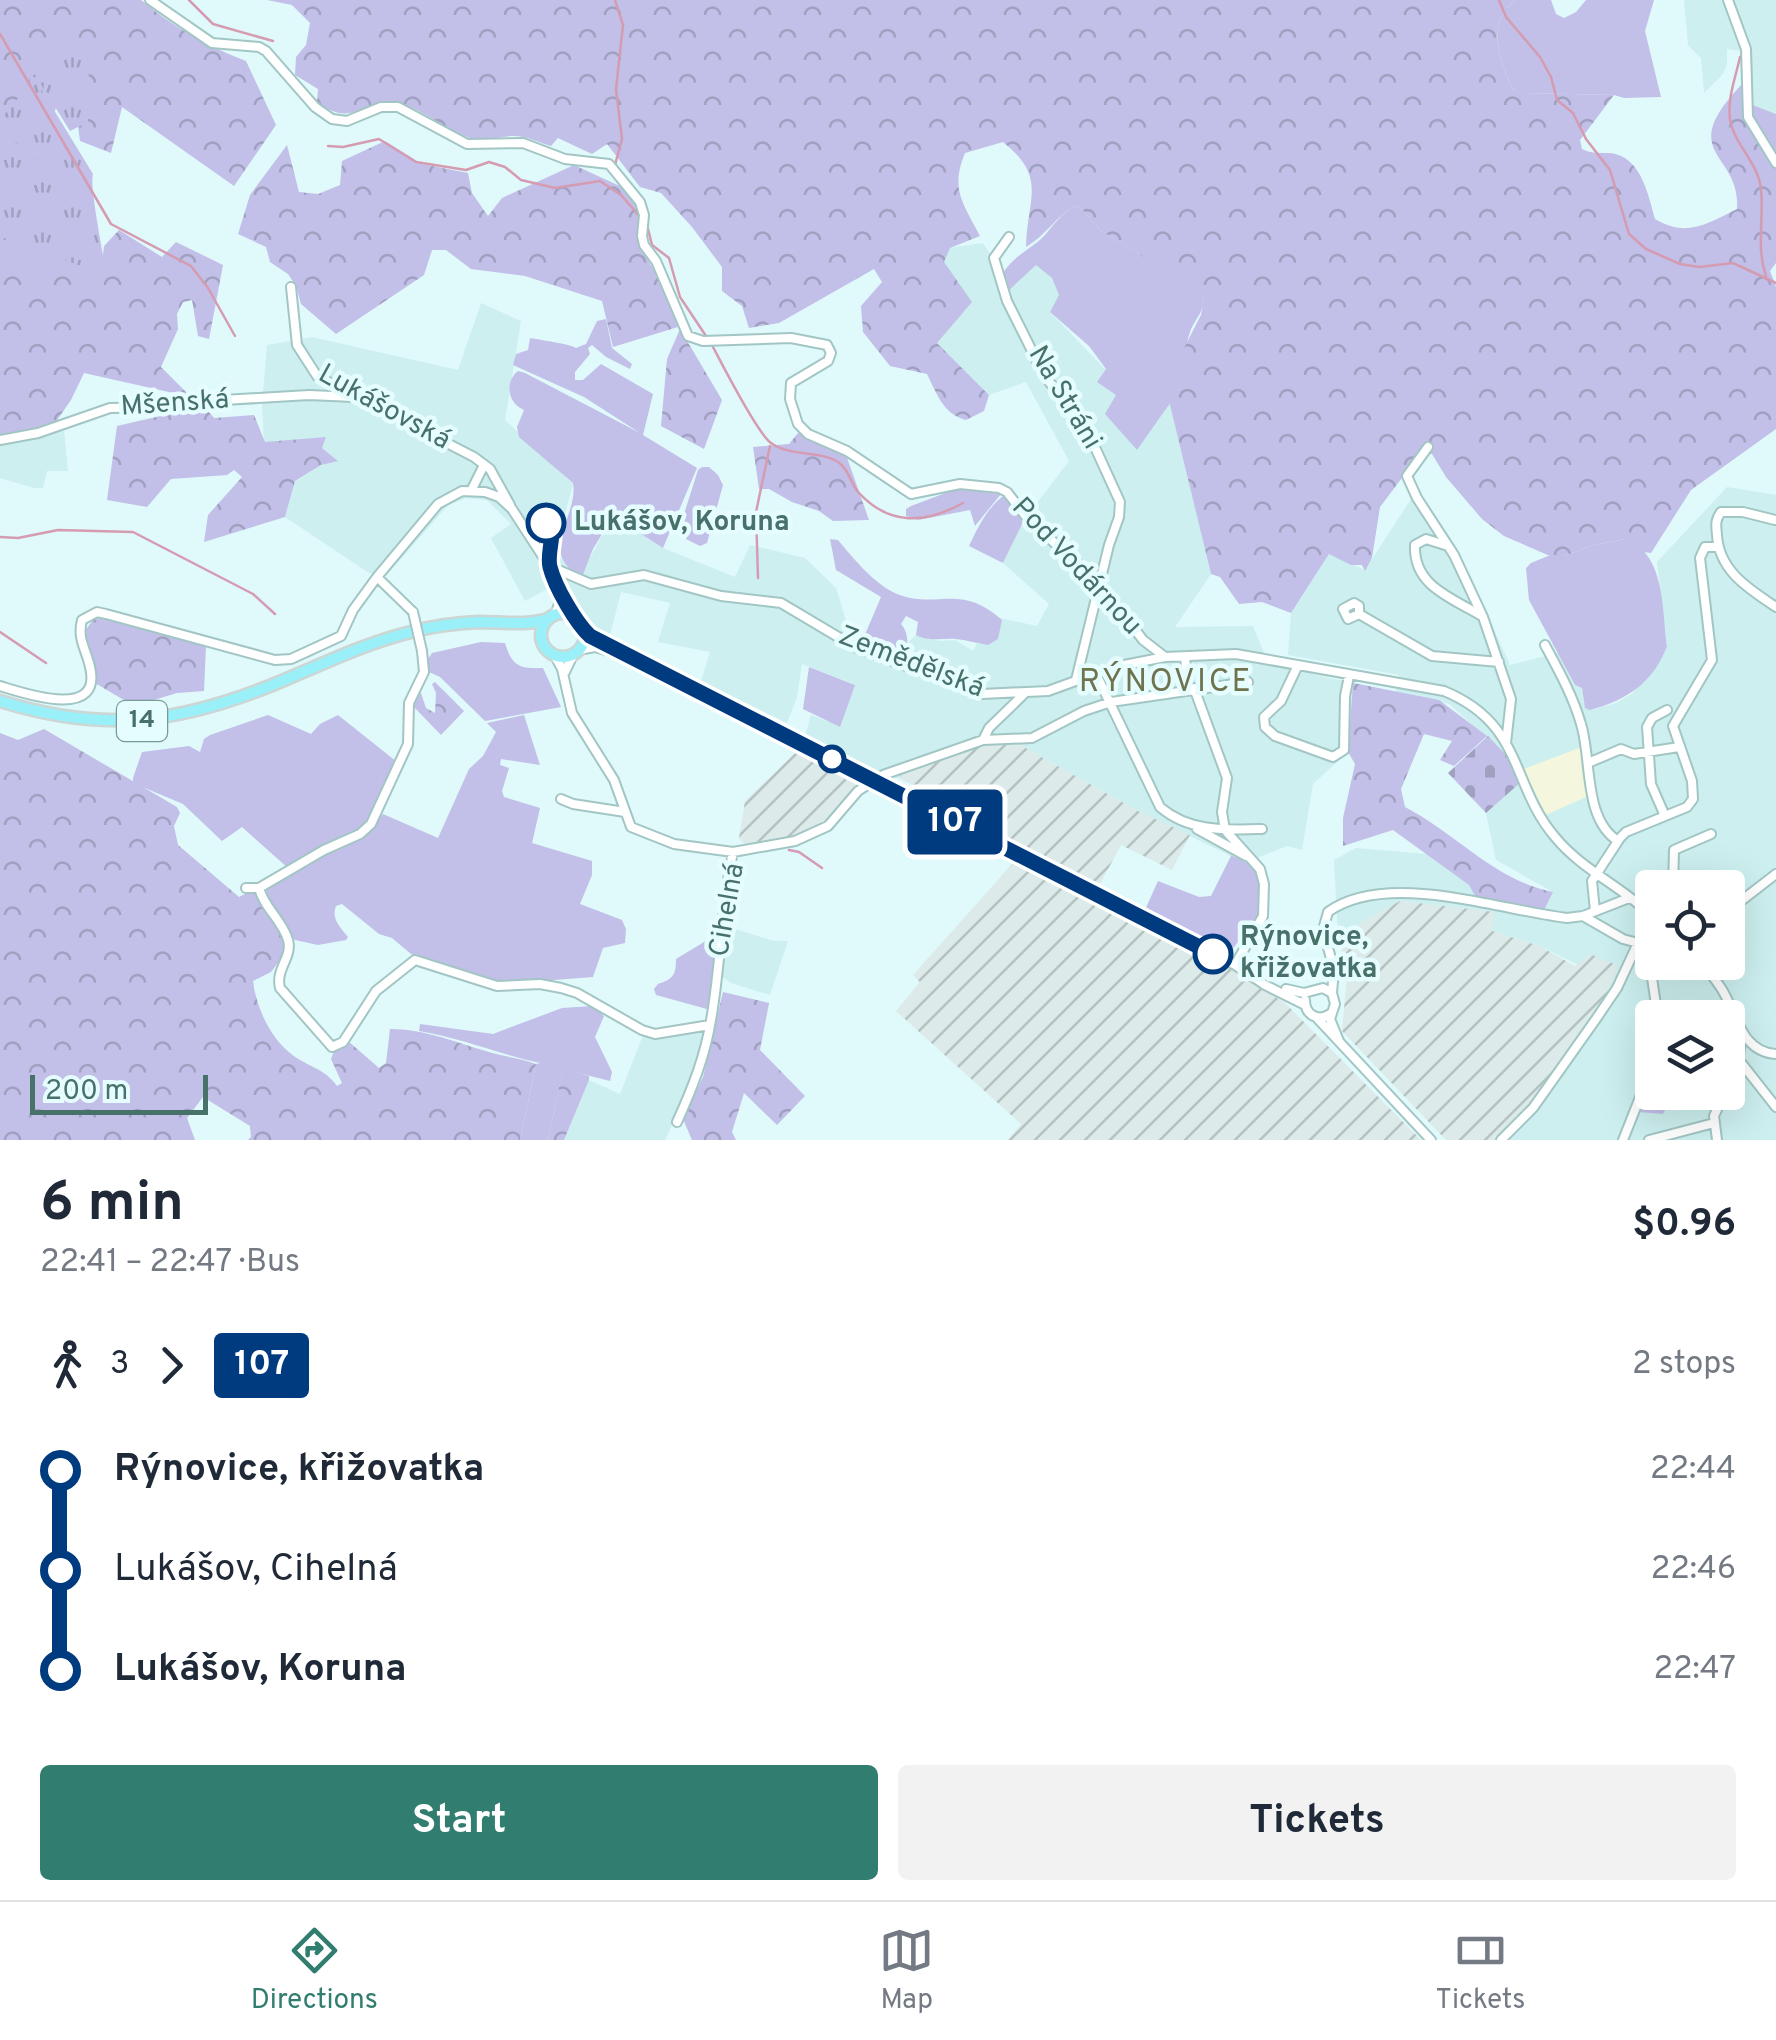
<!DOCTYPE html>
<html lang="en">
<head>
<meta charset="utf-8">
<style>
	:root { --surface:#fff; --page:#f2f2f3; --text:#1f2937; --muted:#747a83; --line:#e0e1e3; --accent:#317d6f }
	body { margin:0; font-family:Overpass,sans-serif; background:var(--page); color:var(--text); height:100vh; display:flex; flex-direction:column; font-size:38px; white-space:nowrap }
	* { box-sizing:border-box; margin:0 }
	p { font-size:32px; color:var(--muted) }
	.icon { flex:none; width:55px; height:55px; fill:none; stroke:currentColor; stroke-width:2; stroke-linecap:round; stroke-linejoin:round }
	.map { position:relative; height:1140px; overflow:hidden }
	.drawer { display:flex; flex-direction:column; background:var(--surface); flex:1 }
	.drawer>* { flex:none }
	.badge { padding:0 20px; border-radius:8px; font-size:35px; line-height:65px }
	.controls { position:absolute; left:1635px; top:870px; display:grid; gap:20px }
	.controls a { display:grid; place-items:center; width:110px; height:110px; border-radius:10px; background:var(--surface); box-shadow:0 10px 40px #0002; font-size:50px }
	.scale { position:absolute; left:30px; bottom:25px; width:178px; box-sizing:border-box; padding-left:10px; border:5px solid #48716a; border-top:0; font-size:28px; line-height:35px; white-space:nowrap; color:#48716a; -webkit-text-stroke:8px #e6fdff; paint-order:stroke }
	.map>.badge { position:absolute; translate:-50% -50%; box-shadow:0 0 0 5px #fff }
	.legs { display:flex; align-items:center; gap:15px; height:110px; padding:0 40px; font-size:32px }
	.legs p { margin-inline-start:auto }
	.summary { display:flex; align-items:center; justify-content:space-between; height:170px; padding:0 40px }
	h1 { font-size:55px; font-weight:700; line-height:75px }
	.cta { display:flex; gap:20px; margin-top:auto; padding:20px 40px }
	.cta a { flex:1; height:115px; border-radius:10px; background:var(--accent); color:#fff; font-size:40px; font-weight:700; line-height:115px; text-align:center }
	.cta a+a { background:var(--page); color:var(--text) }
	ul { padding:0 40px; list-style:none }
	li { display:flex; align-items:center; gap:35px; height:100px; font-size:38px }
	li i { display:grid; place-items:center; width:15px; height:100%; margin:0 12px; background:currentColor }
	li i::after { content:''; width:25px; height:25px; margin:-12px; border:8px solid; border-radius:50%; background:var(--surface) }
	li p { margin-inline-start:auto }
	li:first-child i { background:linear-gradient(#0000 50%,currentColor 0) }
	li:last-child i { background:linear-gradient(currentColor 50%,#0000 0) }
	.dock { display:flex; justify-content:space-around; align-items:center; height:140px; border-top:2px solid var(--line); background:var(--surface); font-size:28px; color:var(--muted) }
	.dock a { display:grid; justify-items:center; gap:5px }
	.dock .selected { color:var(--accent) }
	.map>svg:first-child { display:block }
	.residential { fill:#cdefef; fill-rule:evenodd }
	.industrial { fill:url(#industrial-furrows) }
	.education { fill:#f4f7dd }
	.grass { fill:#c2bfe8 }
	.forest { fill:url(#forest-crowns) }
	.cemetery { fill:url(#cemetery-stones) }
	.park { fill:url(#park-tufts) }
	.lines { fill:none; stroke-linecap:round; stroke-linejoin:round }
	.stream { stroke:#d59cb1; stroke-width:2.5 }
	.minor-casing { stroke:#a2c6c4; stroke-width:12 }
	.major-casing { stroke:#ccd7d5; stroke-width:15 }
	.minor { stroke:#fff; stroke-width:8 }
	.major { stroke:#99f0f9; stroke-width:10 }
	.minor-bridge-casing { stroke:#a2c6c4; stroke-width:12; stroke-linecap:butt }
	.minor-bridge { stroke:#fff; stroke-width:8 }
	.line-1-casing { stroke:#fff; stroke-width:22 }
	.line-1 { stroke:#003b80; stroke-width:15 }
	.stop-1-dot { fill:#fff; stroke:#003b80; stroke-width:5 }
	.labels { text-anchor:middle; dominant-baseline:central; stroke-width:9; stroke-linejoin:round; paint-order:stroke }
	.shield { fill:#e6fdff; stroke:#779b97; stroke-width:2.5 }
	.shield-label { font-size:25px; font-weight:bold; fill:#48716a }
	.street-label { font-size:28px; fill:#48716a; stroke:#e6fdff }
	.stop-label { font-size:28px; font-weight:bold; fill:#48716a; stroke:#e6fdff; text-anchor:start }
	.quarter-label { font-size:32px; letter-spacing:2.5px; fill:#6f744f; stroke:#e6fdff }
</style>
</head>
<body>
<div class="map">
<svg width="1776" height="1140" viewBox="0 0 1776 1140">
	<defs>
		<pattern id="industrial-furrows" width="10" height="10" patternUnits="userSpaceOnUse" patternTransform="scale(2.5)"><rect width="10" height="10" fill="#dceae9"/><path d="M-1 1l2-2M0 10L10 0M9 11l2-2" fill="none" stroke="#b4c2c1"/></pattern>
		<pattern id="forest-crowns" width="20" height="18" patternUnits="userSpaceOnUse" patternTransform="scale(2.5)"><rect width="20" height="18" fill="#c2bfe8"/><path d="M2 6a3 3 0 1 1 6 0M12 15a3 3 0 1 1 6 0" fill="none" stroke="#a0a0c0"/></pattern>
		<pattern id="cemetery-stones" width="16" height="16" patternUnits="userSpaceOnUse" patternTransform="scale(2.5)"><rect width="16" height="16" fill="#c2bfe8"/><path d="M2 7V4a2 2 0 0 1 4 0v3zM10 15v-3a2 2 0 0 1 4 0v3z" fill="#a0a0c0"/></pattern>
		<pattern id="park-tufts" width="24" height="20" patternUnits="userSpaceOnUse" patternTransform="scale(2.5)"><rect width="24" height="20" fill="#c2bfe8"/><path d="M3 7l-1-3M5 7V3M7 7l1-3M15 17l-1-3M17 17v-4M19 17l1-3" fill="none" stroke="#a0a0c0"/></pattern>
	</defs>
	<rect width="100%" height="100%" fill="#e0f9fb"/>
	<!-- residential -->
	<path class="residential" d="M1684,0H1776V114L1742,101L1741,51L1727,49V64L1723,74L1704,93L1701,58L1688,45Z
		M983,243L1003,273L1007,291L1036,264L1052,278L1060,295L1050,312L1106,370L1137,449L1169,401L1211,574L1175,627L1253,626L1269,665L1353,683L1348,752L1313,784L1302,850L1287,846L1249,861L1227,854L1138,811L1013,741L906,767L899,778L875,776L805,736L811,715L840,726L854,684L802,664L797,697L787,723L701,681L710,652L658,642L670,603L621,592L609,639L579,612L562,581L525,601L491,538L511,524L487,500L466,498L448,505L386,576L369,573L285,517L295,482L321,465L337,460L322,448L264,443L262,406L267,345L312,337L458,370L481,303L521,321L505,420L573,484L558,541V555L572,572L580,576L613,516L663,548L735,577L750,545L805,558L836,588L852,640L903,661L909,642L916,635L940,641L955,640L973,651L977,643L988,645L1002,621L1000,618L1037,626L1049,604L1003,563L1024,520L1069,461L1026,382L989,395L937,343L944,262L949,248Z
		M64,431L68,471H47L43,488H34L0,478V442H17Z
		M1727,487L1776,495V1140H1499L1581,1035L1612,981L1539,946L1492,931L1494,912L1400,901L1338,936L1334,860L1356,848L1427,854L1469,885L1553,892L1496,860L1486,813L1521,780L1508,757L1449,704L1396,692L1399,675L1288,655L1291,613L1329,554L1365,570L1411,499L1424,498L1457,548L1510,665L1558,653L1575,685L1582,688L1584,703L1591,710L1616,703L1632,694L1667,646L1657,562ZM1652,888H1728V962H1652ZM1652,1018H1728V1092H1652Z
		M722,925L774,941H788L770,995L731,983L722,977L720,971Z
		M706,1029L693,1081L665,1140H564L589,1080L620,1094L644,1033L674,1036Z"/>
	<!-- industrial -->
	<path class="industrial" d="M988,740L1013,741L1138,811L1190,835L1172,870L1121,845L1100,884L968,818L954,806L899,778L906,767Z
		M795,753L860,787L820,828L784,842L748,848L739,838L745,801Z
		M1014,862L1229,968L1285,1003L1421,1140H1008L1021,1124L896,1011L920,982L913,975Z
		M1400,901L1495,912L1492,931L1539,946L1575,966L1590,954L1619,966L1603,1001L1581,1035L1511,1128L1496,1140H1446L1342,1031L1347,976L1338,936Z"/>
	<!-- education -->
	<path class="education" d="M1584,746L1588,796L1546,815L1524,769Z"/>
	<!-- grass -->
	<path class="grass" d="M1515,0H1551L1556,14L1564,18L1576,12L1586,0H1654L1645,31L1661,97L1624,98L1614,95L1521,93L1513,90C1500,60 1485,25 1515,0Z
		M1074,206L1081,208L1101,231L1195,287L1204,299C1203,313 1196,318 1191,329C1184,346 1187,362 1187,379L1137,450L1105,414L1116,395L1097,382L1106,369L1089,346L1050,312L1059,295L1052,278L1036,265L1007,292L1003,273C1015,254 1032,249 1045,235C1054,224 1062,214 1074,206Z
		M606,319L612,348L632,364L630,369L606,357L592,345L588,348L590,354L575,372V380H583L601,364L653,394L643,435L697,468L663,548L613,516L593,549L582,577C535,553 579,517 573,483L519,437L517,427L524,410C508,404 504,382 518,371L525,373L640,433L584,397L513,365L516,354L528,350L530,338C540,340 570,344 576,348L586,344L597,321Z
		M702,467H709L718,475L723,485L707,543L700,546L686,539L690,523L682,537L678,533L698,470Z
		M956,489L1001,494L975,526L970,510L918,520L906,516V509L911,506Z
		M1006,494L1024,520L1003,563L969,546C978,527 988,506 1006,494Z
		M830,539L838,540C853,558 875,585 897,594C938,610 959,582 1002,620L998,639L988,645C977,643 965,640 956,639C941,638 930,642 916,635L918,622L906,616L901,624C910,634 908,649 904,661L861,644L881,597L836,570Z
		M1625,539C1666,553 1662,611 1667,646C1653,683 1627,700 1590,710L1585,708L1582,688L1575,685L1529,600L1526,568L1531,563L1548,556H1564L1594,545Z
		M481,642L505,643C512,666 519,669 543,668L561,707L485,721L440,677L429,672L428,659L432,653Z
		M809,667L855,685L840,727L803,709Z
		M268,715L311,734L320,724L338,715L397,762L366,827L288,868L242,827L222,841L183,804L133,783V778L142,752L189,746L200,752L204,739L210,735Z
		M524,715L540,765L501,759L500,765L509,768L502,791L504,797L540,808L532,843L592,861V875L580,904L622,920L626,929L625,943L603,948L593,977L501,984L411,954L392,938L379,934L342,904L336,906C331,919 340,927 348,937L346,940L318,945L295,940L266,899L267,887L328,852L363,837L383,814L438,838L469,769L483,756L496,732L487,723Z
		M1227,854C1263,866 1260,878 1261,913L1230,952L1145,910L1158,881L1199,897L1211,896L1231,856Z
		M709,939L716,947L714,988L707,1009L656,995L654,989L658,984C673,979 676,975 676,959Z
		M593,1006L604,1016L595,1037L612,1072L610,1081L563,1069L548,1140H520L536,1064L540,1063C499,1054 461,1038 419,1031L420,1024L493,1034L562,1008Z
		M1650,1082L1652,1092L1706,1093L1701,1109L1665,1110L1663,1114L1639,1112Z"/>
	<!-- forest -->
	<path class="forest" d="M0,0H141C173,27 207,46 246,61L276,125L234,186L122,107L111,153L80,141L75,103L58,101L41,157L0,136Z
		M267,0H1515C1485,25 1500,60 1513,90L1522,93L1614,95L1580,140L1582,149C1594,156 1609,150 1621,156C1643,166 1649,198 1655,219C1687,238 1706,224 1737,209C1741,151 1673,156 1743,83L1742,101L1776,114V263L1770,271L1776,287V429L1691,490L1651,553L1644,552L1625,539L1594,545L1564,556H1550L1504,536L1482,519L1446,477L1432,454H1420L1380,507L1372,558L1365,571L1362,565H1351L1329,554L1291,613L1262,602L1239,604L1220,577L1211,574L1169,401L1186,379L1183,350L1201,315L1204,299L1194,287L1101,231L1081,208L1074,206C1055,218 1045,236 1026,247C1027,198 1048,178 1003,142L965,153C950,189 963,203 980,236L950,248L944,262L972,302L937,343L989,395L984,411L966,420C943,414 937,394 927,374L890,366L863,332L861,306L882,282L874,269L779,323L749,328L742,306L722,291V267L692,227L661,193L640,187L607,144L592,154L558,138L551,146C540,143 526,136 514,136C498,136 484,143 467,137C441,129 420,103 389,104C355,105 350,126 317,102L318,89L295,75L296,57L306,45L310,23L292,5Z
		M385,141L422,164L468,173L472,193L488,216L502,198L574,165L622,187L640,209L637,240L662,285L678,327L613,347L602,301L525,276L471,269L446,250H432L424,275L336,334L301,304L296,286L288,274L270,262L266,247L238,234L250,195L287,145L299,192L318,194L340,185L342,161Z
		M0,221L101,271L104,246L119,230L162,257L176,242L223,265L209,339L198,336L192,300L183,302L177,314L178,329L161,367L191,397L84,373L71,400L53,426L0,435Z
		M680,329L722,400L704,449L661,426L667,359Z
		M204,406L214,418L254,415L265,442L326,437L322,448L338,461L321,465L295,481L285,517L204,542L208,515L242,477L234,470L227,475L171,479L147,507L107,500L117,426Z
		M798,433L845,452L869,520L833,521L819,511L792,502L769,489H759L753,447L789,444Z
		M99,618L206,645L204,691L177,693L134,706L95,683L84,632L93,620Z
		M435,682L464,711L441,735L412,705L417,691L421,693L426,708L435,713L436,693L432,684Z
		M1353,683L1439,700L1487,736L1454,766L1440,760L1452,741L1424,734L1401,789L1405,807C1457,834 1494,880 1553,892L1544,910L1477,899L1469,885L1393,830L1343,846V818L1355,764L1348,752Z
		M44,729L177,807L180,813L174,826L178,845L239,897L253,890L285,936L287,951L271,972L253,981C256,1006 269,1036 290,1053C305,1066 325,1068 337,1086L342,1083L331,1059L334,1051L348,1041L379,1068L386,1063L390,1029C425,1029 454,1042 489,1052C505,1057 521,1058 536,1064L520,1140H248L251,1137L250,1126L203,1097L187,1118L195,1140H0V733L18,740Z
		M723,992L769,1003L760,1050L805,1096L777,1125L744,1093L732,1132L736,1140H692L683,1119L703,1077Z
		M563,1068L589,1076V1080L564,1140H548Z"/>
	<!-- cemetery -->
	<path class="cemetery" d="M1488,736L1508,757L1522,781L1486,813L1448,773Z"/>
	<!-- park -->
	<path class="park" d="M70,45L89,51L88,122L70,131L29,65Z
		M30,71L93,174C89,186 104,256 106,275L56,257L49,276L22,257L0,233V133L37,155V151L0,125V120L30,84Z"/>
	<g class="lines">
		<!-- stream -->
		<path class="stream" d="M189,0L213,24L273,41
			M615,0L623,25L616,89L622,139L615,165
			M1499,0L1506,17L1540,57L1551,77L1557,100L1573,113L1586,139L1610,170L1629,234L1646,249L1680,264L1699,267L1733,263L1776,283
			M0,34L111,224L191,266L208,288L235,336
			M1740,57C1736,76 1727,99 1730,119C1734,145 1759,163 1761,190C1764,219 1756,248 1766,276
			M328,146L343,147L379,139L416,162L466,170L489,162L505,167L521,180L555,188L600,181L621,195L641,218
			M647,225L652,245L669,258L680,297L706,336
			M712,345C722,364 757,433 771,443C790,457 819,450 838,462C849,469 850,483 859,493C890,526 925,524 963,503
			M0,537L18,538L58,530L133,532L253,594L275,614
			M758,578L756,512L770,446
			M0,632L46,663
			M789,850L799,852L822,868"/>
		<defs>
			<path id="minor" d="M150,0L212,43L259,47L266,51L315,107L332,119L347,121L381,107H398L467,144L523,143L565,159L609,164L640,202L644,215L642,236L644,245L656,261L688,336L703,341L791,338L827,345L831,353L828,361L791,383L790,399L798,424L808,434L847,451L911,494L960,484L999,488L1007,492L1028,519L1100,584L1143,640L1165,657
				M1728,0L1746,49L1748,117L1776,163
				M1009,237L994,258L1007,301L1044,375L1088,432L1120,502L1119,517L1109,545L1076,680
				M291,287L297,345L317,376L474,457L490,469L510,505
				M0,440L38,433L110,408L184,407L207,401L309,395L354,397
				M1428,447L1407,476L1417,498L1454,555L1483,617L1511,699L1506,743
				M471,491L484,465
				M1775,520L1743,512H1721C1715,520 1716,525 1717,535C1719,571 1749,589 1776,607
				M1448,546L1426,539L1415,545C1413,586 1452,598 1482,616
				M549,566L591,584L644,575L721,596L781,603L855,647L982,694L1048,691L1114,667L1165,657L1236,654L1444,691C1524,724 1510,784 1555,837C1582,870 1623,887 1652,916
				M377,577L413,612
				M1359,614L1348,619L1343,609L1354,603L1359,606V614L1432,656L1499,662
				M555,615L562,596
				M584,630L593,638L1235,965L1265,985L1305,1005
				M1545,645C1559,671 1573,696 1581,724C1592,759 1583,819 1618,841
				M578,650L595,647L616,653
				M555,656L562,669L572,713L614,780L631,827L674,844L733,852L795,841L828,826L858,791L883,775L983,740L989,728L1024,694
				M1185,657L1188,689
				M1298,665L1281,701L1264,717L1265,727L1275,736L1333,757L1344,750L1345,696L1349,676
				M565,672L573,655
				M1096,674L1160,807C1189,832 1225,830 1262,829
				M0,686C23,693 103,721 90,667C86,649 77,639 82,620L97,612L106,614L275,660L291,659L341,636L353,610L377,577L438,504L462,491L485,492L499,497L512,509L549,566L574,617
				M1194,688L1227,778L1222,812L1225,830L1260,869L1264,884L1263,916L1235,965
				M983,740L1032,738L1084,711L1111,702L1248,682
				M1588,763L1621,749L1634,754L1679,747
				M561,799L573,804L625,812
				M1665,816L1651,784L1647,727L1652,718L1667,710
				M1197,829L1246,856
				M246,888H259L324,850L360,834L371,824L408,744L409,703L424,672L422,651
				M259,888C264,908 283,921 288,940C293,957 275,969 280,988L332,1047L343,1042L376,991L415,960L497,986L540,984L561,988L577,993L642,1030L655,1034L710,1025
				M1673,888L1674,850L1711,834
				M1595,911L1592,881L1620,838L1626,832L1687,807L1693,799L1692,781L1673,726L1712,660L1700,558L1705,547H1718
				M1728,911L1776,874
				M1583,916L1623,939L1638,943
				M1654,962L1652,978L1658,1018
				M1700,962C1708,970 1715,979 1721,988C1737,1012 1740,1052 1776,1054
				M1286,989L1304,993L1323,988L1332,993
				M1305,1000C1305,1015 1318,1022 1330,1014
				M1317,1018L1431,1140
				M1339,1041L1330,1019L1335,1004L1332,993L1334,969L1323,930L1328,912C1387,870 1499,910 1567,918L1583,916L1629,898
				M1739,1060L1776,1107
				M1728,1087L1737,1069L1742,1035
				M677,1122C692,1089 705,1057 711,1020C721,964 721,908 733,852
				M1501,1140L1533,1108L1596,1019L1617,988L1652,913
				M1623,1140L1652,1067
				M1649,1140L1714,1123
				M1717,1140L1714,1116L1725,1092"/>
			<path id="major" d="M541 635a22 22 0 1 1 44 0a22 22 0 1 1-44 0Z
				M0,701C105,734 182,723 282,681C325,663 366,643 411,632C433,626 456,623 479,622C502,622 526,626 548,619"/>
		</defs>
		<!-- minor casing -->
		<use href="#minor" class="minor-casing"/>
		<!-- major casing -->
		<use href="#major" class="major-casing"/>
		<!-- minor -->
		<use href="#minor" class="minor"/>
		<!-- major -->
		<use href="#major" class="major"/>
		<defs>
			<path id="minor-bridge" d="M413,612L422,651"/>
		</defs>
		<!-- minor-bridge casing -->
		<use href="#minor-bridge" class="minor-bridge-casing"/>
		<!-- minor-bridge -->
		<use href="#minor-bridge" class="minor-bridge"/>
	</g>
	<g class="lines">
		<defs>
			<path id="line-1" d="M546,523L552,527C553,540 547,556 550,567C555,587 576,623 590,636L1213,954"/>
		</defs>
		<!-- line-1 casing -->
		<use href="#line-1" class="line-1-casing"/>
		<!-- line-1 -->
		<use href="#line-1" class="line-1"/>
	</g>
	<!-- markers -->
	<g class="stop-1-dot">
		<circle cx="546" cy="523" r="18"/>
		<circle cx="832" cy="759" r="12"/>
		<circle cx="1213" cy="954" r="18"/>
	</g>
	<g class="labels">
		<!-- shield labels -->
		<rect class="shield" x="117" y="701" width="50" height="40" rx="8"/>
		<g class="shield-label">
			<text x="142" y="721">14</text>
		</g>
		<!-- street labels -->
		<g class="street-label">
			<text transform="translate(1064 398) rotate(59)">Na Stráni</text>
			<text transform="translate(175 404) rotate(-4)">Mšenská</text>
			<text transform="translate(384 408) rotate(29)">Lukášovská</text>
			<text transform="translate(1076 567) rotate(47)">Pod Vodárnou</text>
			<text transform="translate(911 663) rotate(21)">Zemědělská</text>
			<text transform="translate(728 910) rotate(-80)">Cihelná</text>
		</g>
		<!-- stop labels -->
		<g class="stop-label">
			<text x="574" y="523">Lukášov, Koruna</text>
			<text x="1240" y="938">Rýnovice,<tspan x="1240" dy="32">křižovatka</tspan></text>
		</g>
		<!-- quarter labels -->
		<g class="quarter-label">
			<text x="1166" y="683">RÝNOVICE</text>
		</g>
	</g>
</svg>
<div class="controls">
<a><svg class="icon" aria-label="locate" viewBox="0 0 24 24"><circle cx="12" cy="12" r="6"/><path d="M12 2v4M12 18v4M2 12h4M18 12h4"/></svg></a>
<a><svg class="icon" aria-label="layers" viewBox="0 0 24 24"><path d="M12 4l9 5-9 5-9-5zM3 14l9 5 9-5"/></svg></a>
</div>
<div class="scale">200 m</div>
<b class="badge" style="left:955px;top:822px;background:#003b80;color:#fff">107</b>
</div>
<section class="drawer">
<div class="summary"><div><h1>6 min</h1><p>22:41 – 22:47 · Bus</p></div><b>$0.96</b></div>
<div class="legs"><svg class="icon" aria-label="walk" viewBox="0 0 24 24"><circle cx="13" cy="4" r="2"/><path d="M13 8l-2 6 4 7M11 14l-3 7M7 12l3-4h3l4 4"/></svg>3<svg class="icon" aria-label="forward" viewBox="0 0 24 24"><path d="M9 5l7 7-7 7"/></svg><b class="badge" style="background:#003b80;color:#fff">107</b><p>2 stops</p></div>
<ul>
<li><i style="color:#003b80"></i><b>Rýnovice, křižovatka</b><p>22:44</p></li>
<li><i style="color:#003b80"></i><span>Lukášov, Cihelná</span><p>22:46</p></li>
<li><i style="color:#003b80"></i><b>Lukášov, Koruna</b><p>22:47</p></li>
</ul>
<div class="cta"><a>Start</a><a>Tickets</a></div>
</section>
<nav class="dock">
<a class="selected"><svg class="icon" aria-label="directions" viewBox="0 0 24 24"><path d="M12 3l9 9-9 9-9-9zM9 14v-3h6M13 9l2 2-2 2"/></svg>Directions</a>
<a><svg class="icon" aria-label="map" viewBox="0 0 24 24"><path d="M3 6l6-2 6 2 6-2v14l-6 2-6-2-6 2zM9 4v14M15 6v14"/></svg>Map</a>
<a><svg class="icon" aria-label="tickets" viewBox="0 0 24 24"><path d="M3 7h18v10H3zM15 7v10"/></svg>Tickets</a>
</nav>
</body>
</html>
